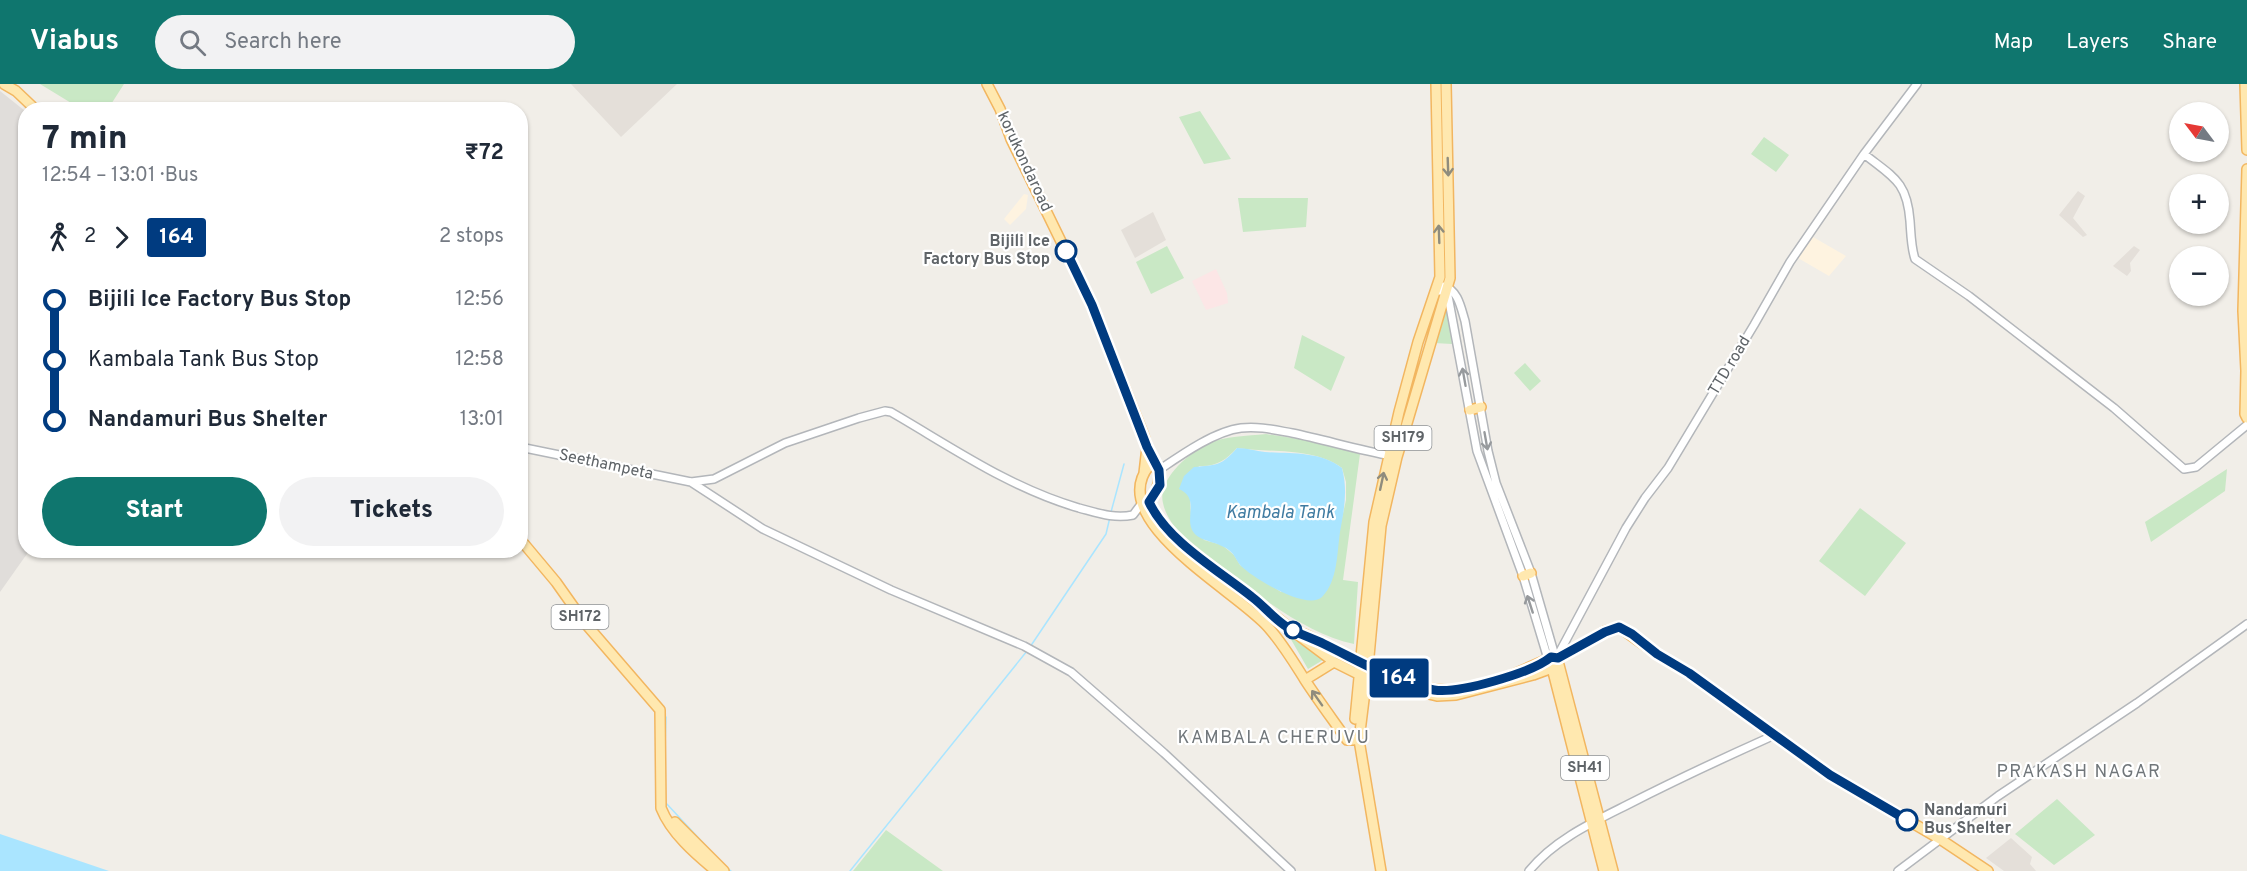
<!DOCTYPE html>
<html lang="en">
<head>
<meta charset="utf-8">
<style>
	:root { --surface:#fff; --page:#f2f2f3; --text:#1f2937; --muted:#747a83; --accent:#0f766e }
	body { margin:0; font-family:Overpass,sans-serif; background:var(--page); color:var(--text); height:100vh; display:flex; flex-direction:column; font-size:22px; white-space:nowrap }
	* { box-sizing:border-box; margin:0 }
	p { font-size:20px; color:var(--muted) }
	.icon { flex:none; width:33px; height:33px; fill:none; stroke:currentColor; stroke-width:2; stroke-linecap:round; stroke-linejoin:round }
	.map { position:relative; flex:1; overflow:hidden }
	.side { position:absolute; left:18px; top:18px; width:510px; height:456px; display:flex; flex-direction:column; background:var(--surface); border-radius:24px; box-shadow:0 2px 4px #0004 }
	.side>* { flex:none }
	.badge { padding:0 12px; border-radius:4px; font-size:21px; line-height:39px }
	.needle { width:39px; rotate:302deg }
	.controls { position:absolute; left:2169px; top:18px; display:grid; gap:12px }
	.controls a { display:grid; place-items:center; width:60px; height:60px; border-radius:50%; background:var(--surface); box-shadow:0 2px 4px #0004; font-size:30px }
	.map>.badge { position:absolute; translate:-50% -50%; box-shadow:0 0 0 3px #fff }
	.legs { display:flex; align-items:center; gap:9px; height:66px; padding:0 24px; font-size:20px }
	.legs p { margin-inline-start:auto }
	.head { display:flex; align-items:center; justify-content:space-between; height:102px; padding:0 24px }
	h1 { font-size:33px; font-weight:800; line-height:45px }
	.cta { display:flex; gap:12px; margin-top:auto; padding:12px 24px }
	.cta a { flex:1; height:69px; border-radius:36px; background:var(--accent); color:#fff; font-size:24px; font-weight:800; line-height:69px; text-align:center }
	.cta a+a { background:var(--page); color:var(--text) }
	ul { padding:0 24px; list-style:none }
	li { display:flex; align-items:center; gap:21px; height:60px; font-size:22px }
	li i { display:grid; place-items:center; width:9px; height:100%; margin:0 8px; background:currentColor }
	li i::after { content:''; width:15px; height:15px; margin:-8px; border:4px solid; border-radius:50%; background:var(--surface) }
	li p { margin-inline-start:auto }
	li:first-child i { background:linear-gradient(#0000 50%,currentColor 0) }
	li:last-child i { background:linear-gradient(currentColor 50%,#0000 0) }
	header { display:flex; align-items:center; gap:36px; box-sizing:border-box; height:84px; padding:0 30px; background:var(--accent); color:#fff }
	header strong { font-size:28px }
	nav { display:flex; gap:33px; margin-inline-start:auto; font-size:21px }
	.search { width:420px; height:54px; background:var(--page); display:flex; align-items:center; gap:15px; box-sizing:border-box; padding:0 21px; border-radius:33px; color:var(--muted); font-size:22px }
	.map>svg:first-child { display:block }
	.commercial { fill:#fef3e0 }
	.industrial { fill:#e0ddda }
	.education { fill:#e4dfd9 }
	.medical { fill:#fce6e6 }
	.green { fill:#c9e8c5; fill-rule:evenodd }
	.water { fill:#aae5ff }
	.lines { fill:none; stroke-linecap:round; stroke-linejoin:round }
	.stream { stroke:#aae5ff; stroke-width:1.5 }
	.minor-casing { stroke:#b3b6ba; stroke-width:10 }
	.major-casing { stroke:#f2b660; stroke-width:12 }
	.minor { stroke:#fff; stroke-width:7 }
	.major { stroke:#ffe8af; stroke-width:9 }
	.oneway { stroke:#8f8c7d }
	.oneway2 { stroke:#979a9d }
	.line-1-casing { stroke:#fff; stroke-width:14 }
	.line-1 { stroke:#003b80; stroke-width:9 }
	.stop-1-dot { fill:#fff; stroke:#003b80; stroke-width:3 }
	.labels { text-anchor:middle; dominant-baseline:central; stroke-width:4.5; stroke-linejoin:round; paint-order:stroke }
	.shield { fill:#fff; stroke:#8f9295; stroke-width:1.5 }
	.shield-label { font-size:15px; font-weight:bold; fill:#5f6468 }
	.street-label { font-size:16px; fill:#5f6468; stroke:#fff }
	.stop-label { font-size:16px; font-weight:bold; fill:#5f6468; stroke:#fff; text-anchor:end }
	.water-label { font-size:18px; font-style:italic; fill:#3f7ba1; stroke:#fff }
	.neighbourhood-label { font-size:18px; letter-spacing:1.5px; fill:#70767a; stroke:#fff }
</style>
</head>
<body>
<header>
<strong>Viabus</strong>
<div class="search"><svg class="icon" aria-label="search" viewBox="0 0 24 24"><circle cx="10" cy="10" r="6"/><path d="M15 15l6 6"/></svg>Search here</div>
<nav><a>Map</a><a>Layers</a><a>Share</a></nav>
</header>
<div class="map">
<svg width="2247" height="787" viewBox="0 0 2247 787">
	<rect width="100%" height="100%" fill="#f1eee8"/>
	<!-- commercial -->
	<path class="commercial" d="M1024,110L1028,111L1026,125L1010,141L1004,135Z
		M1813,153L1846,172L1829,192L1798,174Z"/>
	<!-- industrial -->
	<path class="industrial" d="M0,7L25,27L26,466L29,467L0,508Z"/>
	<!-- education -->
	<path class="education" d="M571,0H677L621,53Z
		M2078,107L2085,112L2073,134L2087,151L2083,153L2059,131Z
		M1153,128L1166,156L1135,174L1121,146Z
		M2134,162L2140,166L2130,179L2131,187L2127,192L2113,182Z
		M2011,754L2032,773L2030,780L2036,787H2004L1986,774Z"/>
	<!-- medical -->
	<path class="medical" d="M1216,185L1227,209L1228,219L1206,226L1192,197Z"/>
	<!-- green -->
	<path class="green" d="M40,0H124L108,25H81Z
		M1200,27L1231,75L1204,80L1179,33Z
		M1764,53L1789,71L1776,88L1751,70Z
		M1238,114H1308L1306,143L1243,148Z
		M1167,162L1184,194L1151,210L1136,178Z
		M1443,228H1448L1452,260L1434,259Z
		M1302,251L1345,273L1331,307L1294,284Z
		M1525,279L1541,297L1530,307L1514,289Z
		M1266,350L1305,356L1360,370L1343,496L1358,498L1354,560C1306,551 1251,506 1213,476C1203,468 1189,460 1181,450C1173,442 1165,430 1163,419C1157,396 1189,369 1207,360C1225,352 1247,352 1266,350ZM1237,364C1271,369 1313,363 1342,384L1346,398V416L1342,434L1281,508L1240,481L1234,471L1222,461L1204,456L1191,432L1190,414L1186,408L1199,382C1216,383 1226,376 1237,364Z
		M2227,385L2225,407L2151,458L2145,438Z
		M1860,424L1906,459L1865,512L1819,477Z
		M1289,552L1323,576L1308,585Z
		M2057,715L2095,751L2054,781L2015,750Z
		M886,746L943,787H853Z"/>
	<!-- water -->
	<path class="water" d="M1237,364C1247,364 1256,367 1265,368C1292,370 1320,367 1342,384C1348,407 1344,426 1340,448C1337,468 1338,497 1322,513C1307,527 1253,494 1241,482C1238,479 1236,474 1233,470C1222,457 1202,459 1194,449C1183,435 1201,415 1179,405L1184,392L1194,383C1217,381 1221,382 1237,364Z
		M0,750L109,787H0Z"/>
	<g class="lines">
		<!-- stream -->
		<path class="stream" d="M1111,428L1124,380
			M1030,563L1106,450L1110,433
			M665,662L666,633
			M665,718L719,776
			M727,784L731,787
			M850,787L1027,567"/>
		<defs>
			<path id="minor" d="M1864,70C1893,93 1907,97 1910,137C1911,150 1911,163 1915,175L1969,212L2114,324L2184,385L2196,383L2247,341
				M1444,202C1458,206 1461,224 1465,237L1488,367L1496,399L1531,489L1555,572
				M1436,207H1444L1448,212L1477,367L1523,492L1548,575
				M520,363L691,398L714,395L785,359L859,334L885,327L891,328C953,364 1010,404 1079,424C1098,429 1114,435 1133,431L1142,419
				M1159,386C1181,371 1215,347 1241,344C1259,342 1275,346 1292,349C1326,356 1358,366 1392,372
				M691,398L763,445L891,506L1024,562L1071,588L1164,669L1291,787
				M1557,573L1626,444L1645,414L1668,384L1754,241L1790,178L1864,70L1917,0
				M1529,787C1554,756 1593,738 1627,721C1674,697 1721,675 1768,654L1769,646
				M1898,787L1998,712L2137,619L2247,540"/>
			<path id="major" d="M4,0L16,7L36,26
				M987,0L1000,25L1011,55L1092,221L1144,352L1147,363L1144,389
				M2245,0L2247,66
				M2247,85L2243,227L2246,287L2245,330L2247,334
				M1470,326L1481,323
				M1159,386L1154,382H1149C1104,437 1238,508 1268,543C1283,560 1293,577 1305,596C1318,616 1333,636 1347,656H1353
				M1144,418H1149C1165,396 1160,385 1147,363
				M1149,418L1155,431L1174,453L1291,545
				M520,455L556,498L585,539L660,626L661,724C671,749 695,770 716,787
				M1523,492L1531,489
				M1286,542L1334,578L1360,591L1379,598L1437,612L1456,611L1533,591L1552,584L1604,787
				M1304,550C1343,568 1415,613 1458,605
				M1558,574L1605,547L1619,543L1657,570L1689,589L1830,691L1940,755L1988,787
				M1559,581L1613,787
				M1512,591L1548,575
				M1305,596L1334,578
				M1355,635L1374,438L1399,328L1418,258L1440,193L1436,0
				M675,738L724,787
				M1381,787L1359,656L1368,583L1381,442L1397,373L1450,194L1446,0"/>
		</defs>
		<!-- minor casing -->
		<use href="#minor" class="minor-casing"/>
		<!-- major casing -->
		<use href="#major" class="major-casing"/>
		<!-- minor -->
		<use href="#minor" class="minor"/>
		<!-- major -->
		<use href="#major" class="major"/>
	</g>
	<!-- one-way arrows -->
	<defs><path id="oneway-shaft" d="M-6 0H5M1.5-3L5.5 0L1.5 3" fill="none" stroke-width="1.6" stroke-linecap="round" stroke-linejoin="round" transform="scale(1.5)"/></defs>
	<g class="oneway">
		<use href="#oneway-shaft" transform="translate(1448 83) rotate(88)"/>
		<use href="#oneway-shaft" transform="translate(1439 150) rotate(-92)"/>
		<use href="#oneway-shaft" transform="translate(1382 397) rotate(-78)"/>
		<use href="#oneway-shaft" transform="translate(1317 614) rotate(-125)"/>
	</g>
	<g class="oneway2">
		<use href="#oneway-shaft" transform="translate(1464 293) rotate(-100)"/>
		<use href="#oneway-shaft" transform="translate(1486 357) rotate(80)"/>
		<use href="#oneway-shaft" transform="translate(1530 520) rotate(-108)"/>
	</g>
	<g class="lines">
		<defs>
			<path id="line-1" d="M1066,167L1092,221L1147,363L1159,386L1160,401L1149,418C1167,457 1218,486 1252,513C1264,522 1274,535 1287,543C1298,550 1312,554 1324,560C1359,577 1395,599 1434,606C1458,610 1532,589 1551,573L1558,574L1605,548L1619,543L1632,550L1657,570L1689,589L1830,691L1907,736"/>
		</defs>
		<!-- line-1 casing -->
		<use href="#line-1" class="line-1-casing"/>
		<!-- line-1 -->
		<use href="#line-1" class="line-1"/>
	</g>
	<!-- markers -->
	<g class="stop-1-dot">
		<circle cx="1066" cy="167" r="10"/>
		<circle cx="1293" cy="546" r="8"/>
		<circle cx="1907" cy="736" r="10"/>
	</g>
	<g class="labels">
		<!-- shield labels -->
		<g class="shield">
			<rect x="1374.5" y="342" width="57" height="24" rx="4.5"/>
			<rect x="551.5" y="521" width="57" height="24" rx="4.5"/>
			<rect x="1561" y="672" width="48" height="24" rx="4.5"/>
		</g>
		<g class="shield-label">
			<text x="1403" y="354">SH179</text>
			<text x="580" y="533">SH172</text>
			<text x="1585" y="684">SH41</text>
		</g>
		<!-- street labels -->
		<g class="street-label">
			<text transform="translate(1024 78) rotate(65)">korukondaroad</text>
			<text transform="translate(1730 282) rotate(-59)">TTD road</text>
			<text transform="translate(606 381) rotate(12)">Seethampeta</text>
		</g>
		<!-- stop labels -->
		<g class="stop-label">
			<text x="1050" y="158">Bijili Ice<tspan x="1050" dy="18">Factory Bus Stop</tspan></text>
			<text x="1924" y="727" text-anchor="start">Nandamuri<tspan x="1924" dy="18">Bus Shelter</tspan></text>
		</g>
		<!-- water labels -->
		<g class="water-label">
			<text x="1280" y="429">Kambala Tank</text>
		</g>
		<!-- neighbourhood labels -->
		<g class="neighbourhood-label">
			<text x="1274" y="654">KAMBALA CHERUVU</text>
			<text x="2079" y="688">PRAKASH NAGAR</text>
		</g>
	</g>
</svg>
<div class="controls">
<a><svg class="needle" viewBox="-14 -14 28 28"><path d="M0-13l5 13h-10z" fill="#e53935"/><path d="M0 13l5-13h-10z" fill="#747a83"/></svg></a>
<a>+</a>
<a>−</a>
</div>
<b class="badge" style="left:1399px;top:594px;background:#003b80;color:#fff">164</b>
<section class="side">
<div class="head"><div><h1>7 min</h1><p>12:54 – 13:01 · Bus</p></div><b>₹72</b></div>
<div class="legs"><svg class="icon" aria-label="walk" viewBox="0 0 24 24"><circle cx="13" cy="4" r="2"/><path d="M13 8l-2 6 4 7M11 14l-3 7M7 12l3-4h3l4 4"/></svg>2<svg class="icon" aria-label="forward" viewBox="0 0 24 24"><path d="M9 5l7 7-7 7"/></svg><b class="badge" style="background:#003b80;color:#fff">164</b><p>2 stops</p></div>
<ul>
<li><i style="color:#003b80"></i><b>Bijili Ice Factory Bus Stop</b><p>12:56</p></li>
<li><i style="color:#003b80"></i><span>Kambala Tank Bus Stop</span><p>12:58</p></li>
<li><i style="color:#003b80"></i><b>Nandamuri Bus Shelter</b><p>13:01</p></li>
</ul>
<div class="cta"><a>Start</a><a>Tickets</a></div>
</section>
</div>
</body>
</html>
